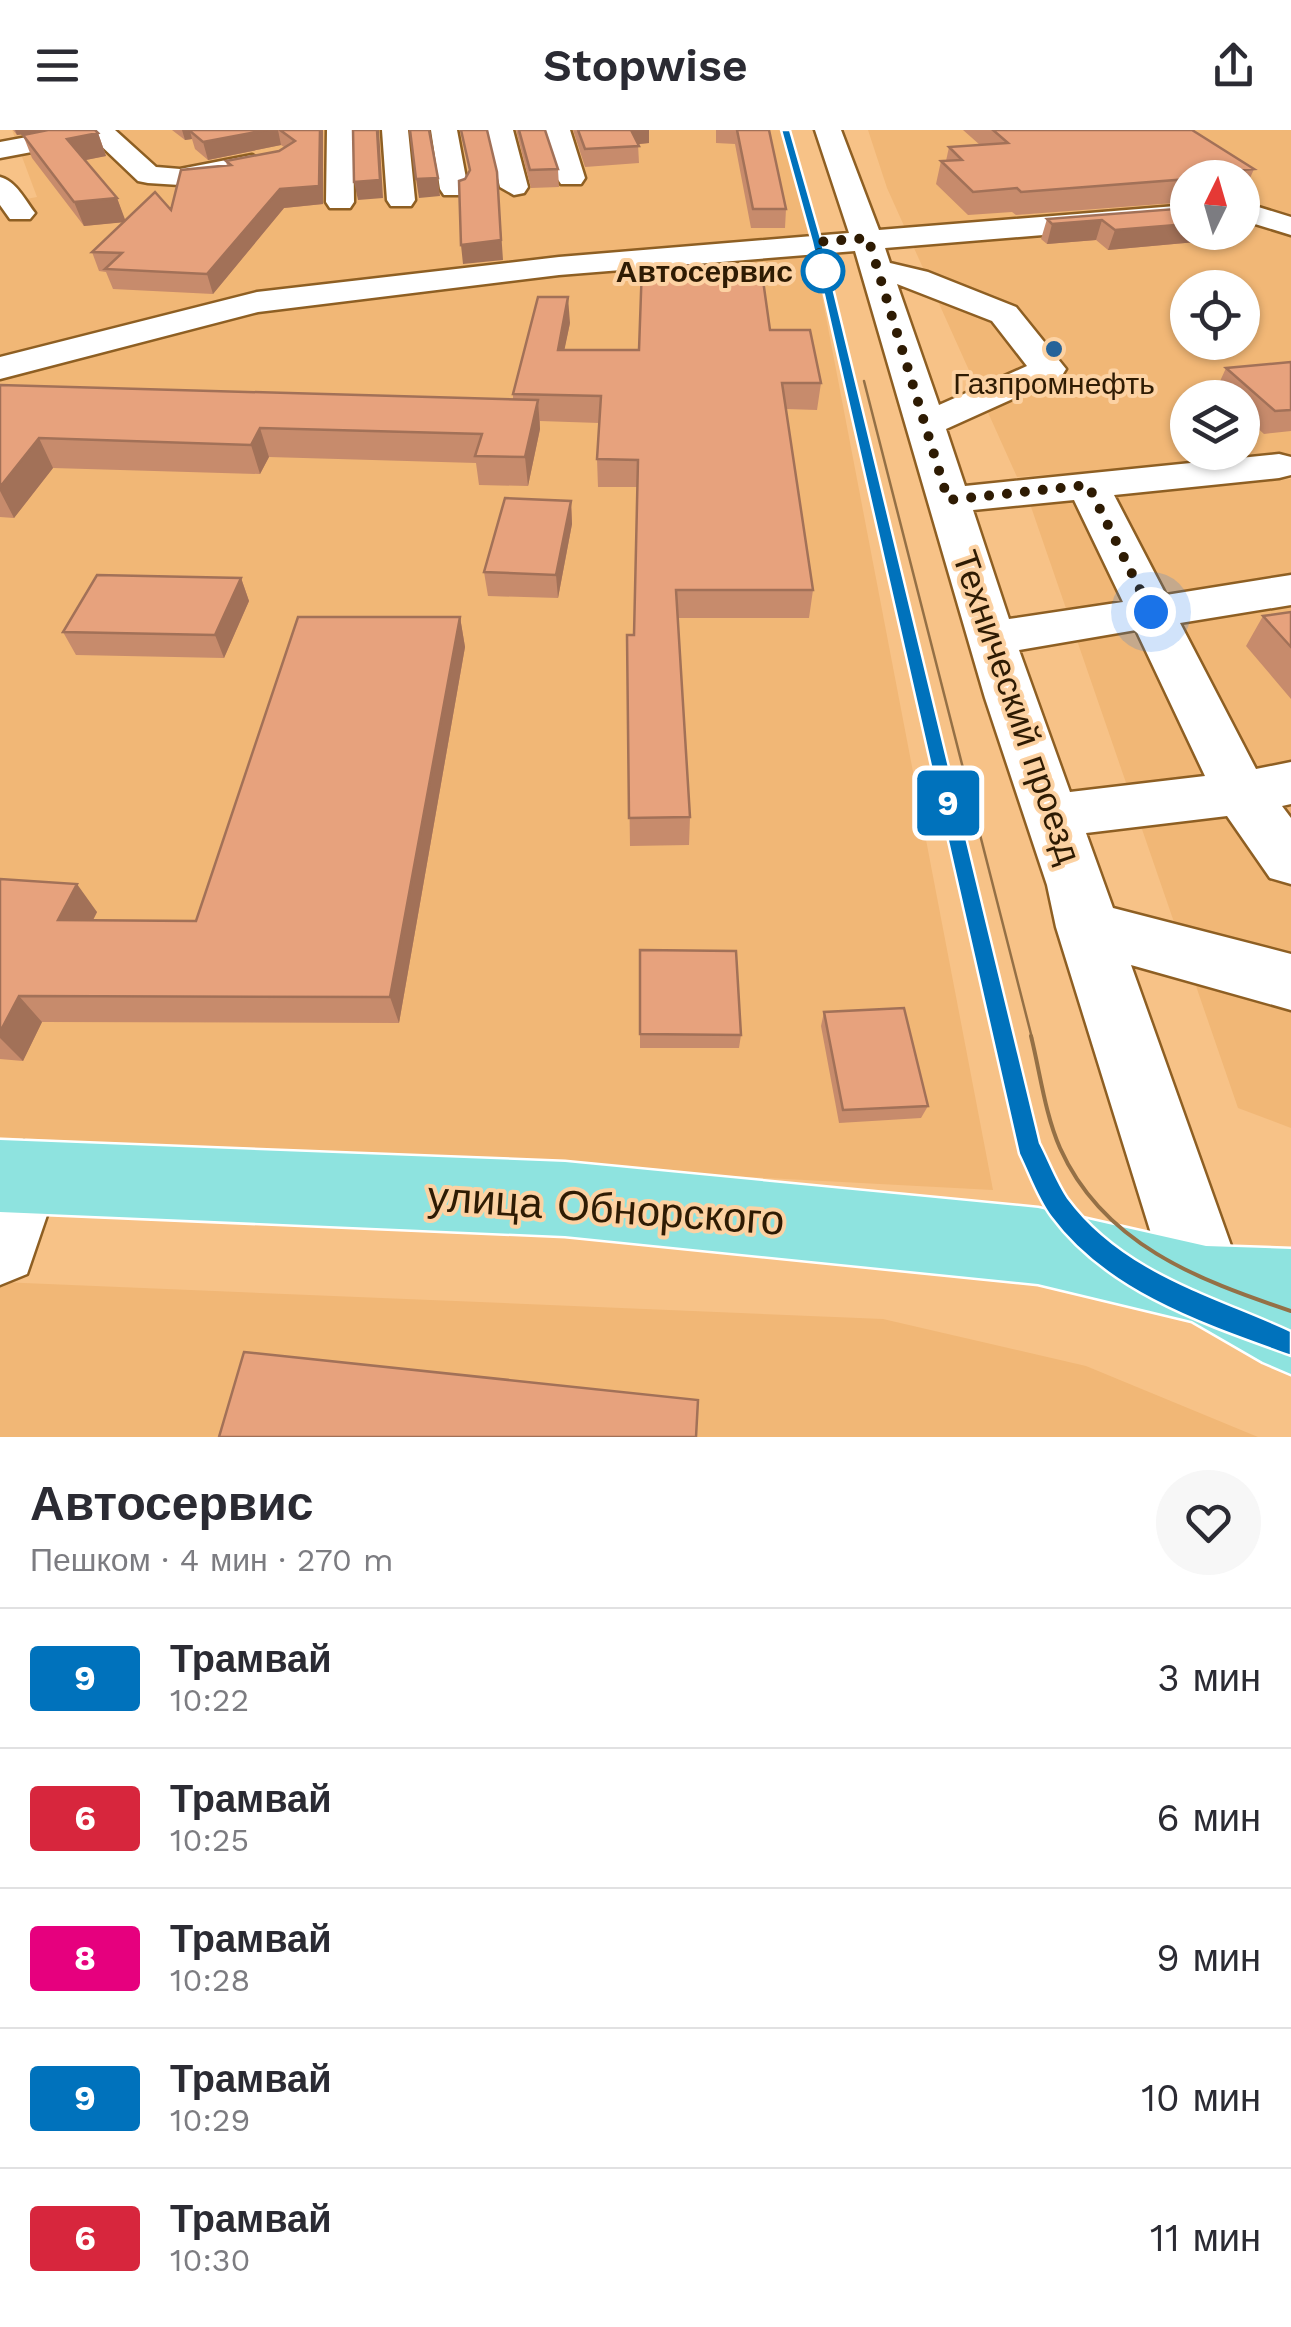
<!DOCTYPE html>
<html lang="ru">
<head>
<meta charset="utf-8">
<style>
	:root { --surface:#fff; --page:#f7f7f7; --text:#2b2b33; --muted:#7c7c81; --line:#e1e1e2 }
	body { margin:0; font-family:"Work Sans",sans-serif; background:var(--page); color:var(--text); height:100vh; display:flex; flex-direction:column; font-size:38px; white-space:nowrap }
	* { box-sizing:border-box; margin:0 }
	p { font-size:32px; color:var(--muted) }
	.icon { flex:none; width:55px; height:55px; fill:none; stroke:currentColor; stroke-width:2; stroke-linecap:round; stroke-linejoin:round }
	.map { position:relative; height:1307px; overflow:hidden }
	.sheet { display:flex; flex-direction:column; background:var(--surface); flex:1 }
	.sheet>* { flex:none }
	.badge { padding:0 20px; border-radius:8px; font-size:35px; line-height:65px }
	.needle { width:65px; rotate:5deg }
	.controls { position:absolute; left:1170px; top:30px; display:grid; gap:20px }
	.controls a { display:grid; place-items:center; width:90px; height:90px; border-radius:50%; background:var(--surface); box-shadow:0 2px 8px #0004; font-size:50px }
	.you { position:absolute; width:50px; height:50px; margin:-25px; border:8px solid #fff; border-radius:50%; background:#1a73e8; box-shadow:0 0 0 15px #1a73e833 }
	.map>.badge { position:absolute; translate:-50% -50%; box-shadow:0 0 0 5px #fff }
	.round { display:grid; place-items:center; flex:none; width:105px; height:105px; border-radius:52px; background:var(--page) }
	.headline { display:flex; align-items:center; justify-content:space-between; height:170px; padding:0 30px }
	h1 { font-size:48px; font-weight:600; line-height:75px }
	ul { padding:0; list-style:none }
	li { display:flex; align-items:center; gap:30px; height:140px; padding:0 30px; border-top:2px solid var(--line) }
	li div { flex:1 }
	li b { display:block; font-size:38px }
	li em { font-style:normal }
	li .badge { min-width:110px; font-weight:700; text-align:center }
	header { display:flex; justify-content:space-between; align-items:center; height:130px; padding:0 30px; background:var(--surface); font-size:45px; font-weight:600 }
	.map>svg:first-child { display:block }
	.built { fill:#f1b776; fill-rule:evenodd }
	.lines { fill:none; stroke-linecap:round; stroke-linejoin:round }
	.minor-casing { stroke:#8e5f23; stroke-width:5 }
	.major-casing { stroke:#fff; stroke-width:5 }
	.minor { fill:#fff; fill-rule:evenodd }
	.major { fill:#8ee3df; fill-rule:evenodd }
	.tram-far1 { stroke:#947046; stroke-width:2.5 }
	.tram { stroke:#947046; stroke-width:4 }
	.wall { fill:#c78b6c }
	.shaded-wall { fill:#a27158 }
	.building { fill:#e7a27d; stroke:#a27158; stroke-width:2.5 }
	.line { fill:#0072bc; stroke:#fff; stroke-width:2.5 }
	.walk { stroke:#2e1b03; stroke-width:10; stroke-dasharray:0 18 }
	.stop-dot { fill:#fff; stroke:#0072bc; stroke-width:5 }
	.poi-dot { fill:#266399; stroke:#fcd2a3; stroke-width:4 }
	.labels { text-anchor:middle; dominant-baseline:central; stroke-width:8; stroke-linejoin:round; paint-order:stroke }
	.far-stop-label { font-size:30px; font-weight:bold; fill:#2e1b03; stroke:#fcd2a3; text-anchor:end }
	.far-poi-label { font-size:30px; fill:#2e1b03; stroke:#fcd2a3 }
	.street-label { font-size:35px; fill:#2e1b03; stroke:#fcd2a3 }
	.near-street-label { font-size:42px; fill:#2e1b03; stroke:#fcd2a3 }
</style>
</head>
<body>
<header><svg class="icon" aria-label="menu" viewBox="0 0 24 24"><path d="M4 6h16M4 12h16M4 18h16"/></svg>Stopwise<svg class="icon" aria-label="share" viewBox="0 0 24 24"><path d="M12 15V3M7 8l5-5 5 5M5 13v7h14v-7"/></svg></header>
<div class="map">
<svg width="1291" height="1307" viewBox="0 0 1291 1307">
	<rect width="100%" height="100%" fill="#f7c287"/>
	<!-- built -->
	<path class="built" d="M12,0H781L813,119L993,1060L0,1007V74L37,67Z
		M868,0H1291V327L1017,347L887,58ZM1188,48H1242V102H1188ZM1188,158H1242V212H1188ZM1188,268H1242V322H1188Z
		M1291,349V998L1238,978L1029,371Z
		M0,1152L883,1189L1086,1236L1258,1307H0Z"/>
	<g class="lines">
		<defs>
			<path id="minor" d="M65,0H115L156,37L180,39L252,25L265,33L261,39L180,55L148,53L138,51L95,10L0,28V12Z
				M327,0H353L354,72L350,78H330L326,72Z
				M382,0H408L415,70L411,76H391L387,70Z
				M431,0H457L468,59L464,65H444L440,59Z
				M487,0H513L528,57L524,63L514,65L500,57Z
				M544,0H570L585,48L581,54H561L557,48Z
				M815,0H841L879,100L1188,75V93L885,118L890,133L928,142L1016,177L1066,239L1061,247L946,299L965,356L1279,324L1291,327V345L1279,348L1114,365L1166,465L1291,445V475L1180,493L1256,639L1291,632V674L1282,676L1291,688V754L1270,748L1227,686L1086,703L1113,778L1291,824V880L1131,835L1245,1155L1233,1182L1206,1194L1179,1182L1167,1155L1056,797L1047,755L985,568L855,121L559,145L258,182L0,249V227L257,162L559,127L849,103ZM897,154L992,191L1027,236L939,275ZM1074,370L1123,472L1009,489L973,380ZM1136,500L1205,646L1070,662L1019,520Z
				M0,47C16,51 25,70 35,83L30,89H10L0,75Z
				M1242,72L1291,87V105L1242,90Z
				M24,1011L50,1021L60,1047L27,1144L0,1155V1021Z"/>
			<path id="major" d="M0,1010L565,1032L1038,1078L1206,1116L1291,1119V1244L1263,1232L1192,1191L1038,1154L565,1106L0,1082Z"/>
		</defs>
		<!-- minor casing -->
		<use href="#minor" class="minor-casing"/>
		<!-- major casing -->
		<use href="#major" class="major-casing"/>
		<!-- minor -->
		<use href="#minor" class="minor"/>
		<!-- major -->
		<use href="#major" class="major"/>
		<!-- tram-far1 -->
		<path class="tram-far1" d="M785,0L817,112L1003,908
			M864,251L1032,908"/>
		<!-- tram -->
		<path class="tram" d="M1003,906C1011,942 1016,983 1029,1018C1076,1136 1180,1173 1291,1211
			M1031,906C1040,942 1045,984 1060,1018C1103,1114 1198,1150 1291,1181"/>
	</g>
	<!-- wall -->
	<path class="wall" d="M13,0H95L98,3L106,26L85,30L117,68L125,91L171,80L227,36L226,31L279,21L284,17L281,15L208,30L195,19L192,9L185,10L172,0H323V74L284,78L213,164L113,159L106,142L99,141L92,122L123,92L84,96L32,28L23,5L35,3L17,5Z
		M516,0H545L558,39L559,57L531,58Z
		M573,0H649V13L638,14L639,33L585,37Z
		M716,0H769L786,79L785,98H751L735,14L716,13Z
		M963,0H1192L1254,39L1244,62H1242V48H1188V72L1016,85L1012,82L968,85L936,54L941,31H946L949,17L980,15Z
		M1188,78L1240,108L1108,120L1096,110L1047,114L1041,109L1047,89Z
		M570,193L564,220H639L770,200L821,253L817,280L786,279L813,460L809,488H678L690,687L689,715L630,716L627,505H634L637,357H598L597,329L599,293L540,291V299L528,356L479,355L476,333L269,327L260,344L53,338L14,388L0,387V255L513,270V264Z
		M1291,232V301L1264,304L1242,284V268H1224L1216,260L1226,238Z
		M571,371L572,394L558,468L488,466L484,442Z
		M241,448L249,471L224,528L76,525L63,502Z
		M1291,482V569L1246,516L1263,486Z
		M460,487L465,517L399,893L42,892L23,931L0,929V749L97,782L93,790L196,791Z
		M640,820L741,905L739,918H640Z
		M824,882L928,976L921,988L839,993L821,896Z"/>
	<!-- shaded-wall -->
	<path class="shaded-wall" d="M15,0H55L17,5Z
		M182,0H195L190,1L192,9L185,10Z
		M267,0H278L281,15L208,30L203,12Z
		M320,0H323V74L284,78L213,164L207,144Z
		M377,0H379L383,68L358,70L354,52Z
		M630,0H649V13L630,15Z
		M98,3L106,26L76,32L67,9Z
		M497,42L503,130L463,134L461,115Z
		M438,48L440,66L419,68L416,49Z
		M117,68L126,92L84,96L74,72Z
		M1248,88L1242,102V89Z
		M1102,90L1096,110L1047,114L1052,94Z
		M1188,94V102H1242L1240,108L1108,120L1115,100Z
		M568,167L570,193L559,246L558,220Z
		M538,270L540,299L528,356L525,327Z
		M260,298L269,327L260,344L251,315Z
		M39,308L53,338L14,388L0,361V357Z
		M571,371L572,394L558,468L556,445Z
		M241,448L249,471L224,528L215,505Z
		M460,487L465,517L399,893L390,867Z
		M77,754L97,782L79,818L58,790Z
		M19,866L42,892L23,931L0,908V902Z"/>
	<!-- building -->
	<path class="building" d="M48,0H95L98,3L67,9L117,68L74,72L23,5Z
		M190,0H267L203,12L190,1Z
		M280,0H320L319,56L280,59L207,144L105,139L122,123L92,122L155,62L171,80L181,40L231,35L226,31L279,21L295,11Z
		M353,0H377L380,50L354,52Z
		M410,0H429L438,48L416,49Z
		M461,0H487L497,42L501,110L461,115L459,51L465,49L470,40Z
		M519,0H545L558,39L530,40Z
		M578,0H631L639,16L585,19Z
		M737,0H769L786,79H753Z
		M993,0H1192L1254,39L1191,44L1196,48H1188V49L1021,62L1017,58L973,62L941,31L962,30L949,17L1008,13Z
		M1188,78V94L1115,100L1102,90L1052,94L1047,89Z
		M642,135L761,136L770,200H810L821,253H782L813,460H676L690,687L629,688L627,505H634L638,330L597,329L601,266L513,264L538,167H568L558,220H639Z
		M1291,232V280L1275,281L1226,238Z
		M0,255L538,270L525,327L475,326L482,304L260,298L251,315L39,308L0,357Z
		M505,368L571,371L556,445L484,442Z
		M97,445L241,448L215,505L63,502Z
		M1291,482V517L1263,486Z
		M298,487H460L390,867L19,866L0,902V749L77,754L58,790L196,791Z
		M640,820L736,821L741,905L640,904Z
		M904,878L928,976L843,980L824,882Z
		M244,1222L698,1270L696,1307H219Z"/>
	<!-- line -->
	<path class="line" d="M781,0H790L822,112L1040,1013C1049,1030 1057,1052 1068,1068C1124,1144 1219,1167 1291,1201V1226C1205,1195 1107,1163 1051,1087C1037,1069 1029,1044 1019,1024L812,112Z"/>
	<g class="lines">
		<!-- walk -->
		<path class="walk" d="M823,141L817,112L868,108L948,370L1088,355L1151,482"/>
	</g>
	<!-- markers -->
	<circle class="stop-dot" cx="823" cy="141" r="20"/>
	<circle class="poi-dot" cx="1054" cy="219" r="10"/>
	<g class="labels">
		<!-- far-stop labels -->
		<g class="far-stop-label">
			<text x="793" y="141">Автосервис</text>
		</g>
		<!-- far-poi labels -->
		<g class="far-poi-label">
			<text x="1054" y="253">Газпромнефть</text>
		</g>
		<!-- street labels -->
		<g class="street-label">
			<text transform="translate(1017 577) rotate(71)">Технический проезд</text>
		</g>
		<!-- near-street labels -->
		<g class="near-street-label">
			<text transform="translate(606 1078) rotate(4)">улица Обнорского</text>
		</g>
	</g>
</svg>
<div class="controls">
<a><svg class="needle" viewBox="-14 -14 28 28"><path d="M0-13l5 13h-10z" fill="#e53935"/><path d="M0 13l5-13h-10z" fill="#7c7c81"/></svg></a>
<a><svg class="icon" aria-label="locate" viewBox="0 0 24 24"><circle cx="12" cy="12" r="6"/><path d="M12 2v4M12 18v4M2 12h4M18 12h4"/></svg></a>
<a><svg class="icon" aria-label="layers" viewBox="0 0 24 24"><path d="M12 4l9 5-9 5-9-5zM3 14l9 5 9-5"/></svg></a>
</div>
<div class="you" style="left:1151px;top:482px"></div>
<b class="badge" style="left:948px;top:673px;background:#0072bc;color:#fff">9</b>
</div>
<section class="sheet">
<div class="headline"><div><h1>Автосервис</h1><p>Пешком · 4 мин · 270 m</p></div><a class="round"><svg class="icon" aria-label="heart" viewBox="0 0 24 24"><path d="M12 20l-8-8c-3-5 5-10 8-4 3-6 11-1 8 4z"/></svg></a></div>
<ul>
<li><span class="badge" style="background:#0072bc;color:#fff">9</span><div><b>Трамвай</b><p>10:22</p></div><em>3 мин</em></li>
<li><span class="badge" style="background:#d7263d;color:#fff">6</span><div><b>Трамвай</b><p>10:25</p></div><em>6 мин</em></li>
<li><span class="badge" style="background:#e6007e;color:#fff">8</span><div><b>Трамвай</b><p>10:28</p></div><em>9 мин</em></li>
<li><span class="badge" style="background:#0072bc;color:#fff">9</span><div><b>Трамвай</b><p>10:29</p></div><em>10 мин</em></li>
<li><span class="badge" style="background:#d7263d;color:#fff">6</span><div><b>Трамвай</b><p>10:30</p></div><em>11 мин</em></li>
</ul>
</section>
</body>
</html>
